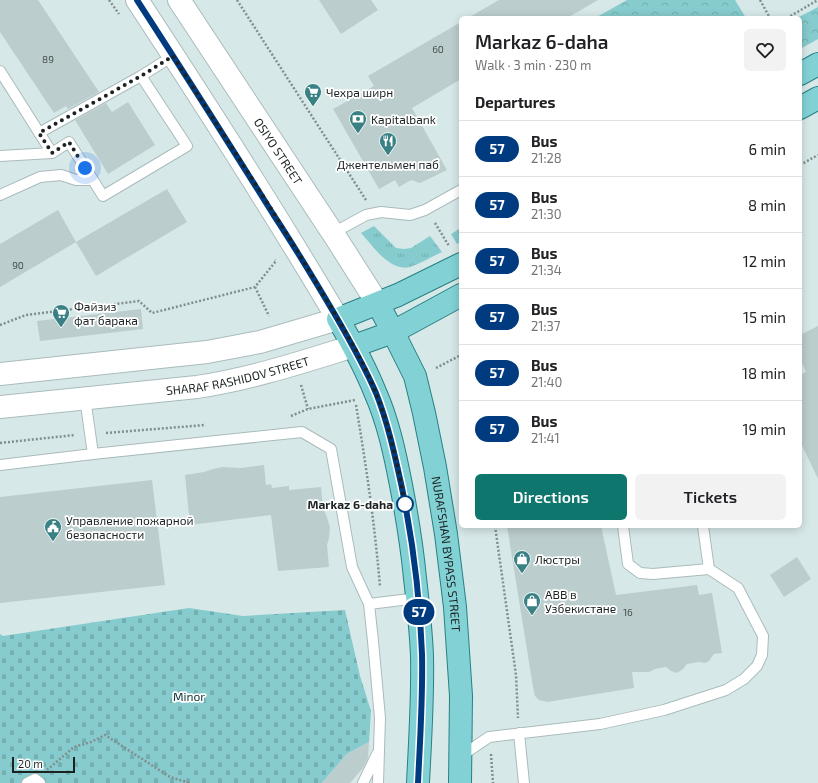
<!DOCTYPE html>
<html lang="en">
<head>
<meta charset="utf-8">
<style>
	:root { --surface:#fff; --page:#f2f2f2; --text:#202124; --muted:#757577; --line:#e0e0e0; --accent:#0f766e }
	body { margin:0; font-family:"Exo 2",sans-serif; background:var(--page); color:var(--text); height:100vh; display:flex; flex-direction:column; font-size:15px; white-space:nowrap }
	* { box-sizing:border-box; margin:0 }
	p { font-size:13px; color:var(--muted) }
	.icon { flex:none; width:22px; height:22px; fill:none; stroke:currentColor; stroke-width:2; stroke-linecap:round; stroke-linejoin:round }
	.map { position:relative; flex:1; overflow:hidden }
	.side { position:absolute; left:459px; top:16px; width:343px; height:512px; display:flex; flex-direction:column; background:var(--surface); border-radius:6px; box-shadow:0 2px 10px #0003 }
	.side>* { flex:none }
	.badge { padding:0 8px; border-radius:13px; font-size:14px; line-height:26px }
	.scale { position:absolute; left:12px; bottom:10px; width:63px; box-sizing:border-box; padding-left:4px; border:2px solid #1c2222; border-top:0; font-size:11px; line-height:14px; white-space:nowrap; color:#1c2222; -webkit-text-stroke:3px #fff; paint-order:stroke }
	.you { position:absolute; width:20px; height:20px; margin:-10px; border:3px solid #fff; border-radius:50%; background:#1a73e8; box-shadow:0 0 0 6px #1a73e833 }
	.map>.badge { position:absolute; translate:-50% -50%; box-shadow:0 0 0 2px #fff }
	h2 { padding:0 16px; font-size:15px; line-height:36px }
	.round { display:grid; place-items:center; flex:none; width:42px; height:42px; border-radius:6px; background:var(--page) }
	.summary { display:flex; align-items:center; justify-content:space-between; height:68px; padding:0 16px }
	h1 { font-size:19px; font-weight:600; line-height:30px }
	.cta { display:flex; gap:8px; margin-top:auto; padding:8px 16px }
	.cta a { flex:1; height:46px; border-radius:6px; background:var(--accent); color:#fff; font-size:16px; font-weight:600; line-height:46px; text-align:center }
	.cta a+a { background:var(--page); color:var(--text) }
	ul { padding:0; list-style:none }
	li { display:flex; align-items:center; gap:12px; height:56px; padding:0 16px; border-top:1px solid var(--line) }
	li div { flex:1 }
	li b { display:block; font-size:15px }
	li em { font-style:normal }
	li .badge { min-width:44px; font-weight:700; text-align:center }
	.map>svg:first-child { display:block }
	.grass { fill:url(#grass-tufts) }
	.forest { fill:url(#forest-crowns) }
	.cemetery { fill:url(#cemetery-stones) }
	.building { fill:#bccdcd }
	.lines { fill:none; stroke-linecap:round; stroke-linejoin:round }
	.service-casing { stroke:#aabbbc; stroke-width:12 }
	.secondary-casing { stroke:#aabbbc; stroke-width:24 }
	.primary-casing { stroke:#288184; stroke-width:24 }
	.path { stroke:#828e8e; stroke-width:2.5; stroke-dasharray:2 2; stroke-linecap:butt }
	.service { stroke:#fff; stroke-width:10 }
	.secondary { stroke:#fff; stroke-width:22 }
	.primary { stroke:#82d2d5; stroke-width:22 }
	.line-casing { stroke:#fff; stroke-width:9 }
	.line { stroke:#003b80; stroke-width:6 }
	.walk { stroke:#1c2222; stroke-width:4; stroke-dasharray:0 7.2 }
	.stop-dot { fill:#fff; stroke:#003b80; stroke-width:2 }
	.labels { text-anchor:middle; dominant-baseline:central; stroke-width:3.5; stroke-linejoin:round; paint-order:stroke }
	.number-label { font-size:10px; fill:#444d4d }
	.poi-label { font-size:12px; fill:#1c2222; stroke:#fff; text-anchor:start }
	.street-label { font-size:12px; fill:#1c2222; stroke:#fff }
	.stop-label { font-size:12px; font-weight:bold; fill:#1c2222; stroke:#fff; text-anchor:end }
	.park-label { font-size:12px; fill:#083132; stroke:#fff }
</style>
</head>
<body>
<div class="map">
<svg width="818" height="783" viewBox="0 0 818 783">
	<defs>
		<pattern id="grass-tufts" width="24" height="20" patternUnits="userSpaceOnUse"><rect width="24" height="20" fill="#86cbcd"/><path d="M3 7l-1-3M5 7V3M7 7l1-3M15 17l-1-3M17 17v-4M19 17l1-3" fill="none" stroke="#73aeb0"/></pattern>
		<pattern id="forest-crowns" width="20" height="18" patternUnits="userSpaceOnUse"><rect width="20" height="18" fill="#86cbcd"/><path d="M2 6a3 3 0 1 1 6 0M12 15a3 3 0 1 1 6 0" fill="none" stroke="#73aeb0"/></pattern>
		<pattern id="cemetery-stones" width="16" height="16" patternUnits="userSpaceOnUse"><rect width="16" height="16" fill="#86cbcd"/><path d="M2 7V4a2 2 0 0 1 4 0v3zM10 15v-3a2 2 0 0 1 4 0v3z" fill="#73aeb0"/></pattern>
	</defs>
	<rect width="100%" height="100%" fill="#d7e8e8"/>
	<!-- grass -->
	<path class="grass" d="M374,226L396,248L404,249L411,248L430,236L442,252C431,257 421,263 410,267C390,272 373,246 361,233Z"/>
	<!-- forest -->
	<path class="forest" d="M627,0H735L746,18H595Z
		M818,7V39L800,49V18H797Z
		M461,228V242L457,244L451,234Z"/>
	<!-- cemetery -->
	<path class="cemetery" d="M189,608L243,616L345,610L360,676L371,711L369,742L347,754L322,783H0V634L3,636Z"/>
	<!-- building -->
	<path class="building" d="M0,0H38L99,92L68,109L66,106L54,113L0,32Z
		M319,0H371L378,10L341,34Z
		M499,0H598L567,18H468Z
		M461,22V79L412,108L447,170L420,183L411,180L399,187L395,180L379,189L333,109L374,86L368,76Z
		M128,102L155,145L108,174L75,120L106,103L112,112Z
		M167,189L187,222L96,276L76,242Z
		M58,210L76,242L0,287V244Z
		M141,309L143,329L40,341L37,321Z
		M818,326V479L800,441V375L806,372L800,359V335Z
		M264,465L266,485L271,484L272,488L289,486V490L321,487L323,508L327,517L330,528L329,538L327,545L329,567L278,571L271,515L190,525L185,475L204,472L213,469L222,467L241,468Z
		M152,480L165,585L0,603V497Z
		M507,526H601L616,595L697,585L699,595L712,593L722,653L714,654L709,661L705,663L699,662L687,664L683,669L677,673L671,671L666,667L655,669L649,672H632L634,688L547,702L539,700L535,696L533,687Z
		M797,557L811,579L784,597L770,575Z
		M369,742L368,758L363,768L350,783H322L347,754Z"/>
	<g class="lines">
		<defs>
			<path id="service" d="M0,71L52,153
				M39,133L141,76
				M0,156L52,153L69,142L103,196L187,146L141,76L173,56
				M0,195L40,177L61,175L76,180H93
				M333,233L366,215L381,212L410,215L425,210L461,190
				M93,454L302,432L331,449L352,567L369,604
				M0,465L93,454L85,398
				M623,526L628,564L640,573L653,574L709,569
				M519,733L524,783
				M461,756L489,737L600,724L664,710L726,690L744,679L757,666L762,655L763,636L738,588L709,569L703,526
				M27,783L35,779L40,783
				M363,783L377,754
				M378,783L380,718L373,641L369,604L418,598"/>
			<g id="secondary">
				<path id="s1" d="M179,0L336,238L378,304"/>
				<path d="M0,374L207,352L260,342L338,319C274,211 206,105 137,0"/>
				<path id="s2" d="M0,407L197,387C251,379 302,362 354,346"/>
			</g>
			<g id="primary">
				<path d="M800,74L818,64"/>
				<path d="M800,108L818,98"/>
				<path id="s3" d="M378,304L393,332L415,376L424,413L435,467L446,534L455,607L461,696L460,783"/>
				<path d="M354,346L393,332L461,295"/>
				<path d="M418,783C420,741 423,698 422,656C421,630 418,604 415,578C412,547 407,516 401,485C395,454 388,421 375,392C365,367 352,343 338,319L398,295L461,264"/>
			</g>
		</defs>
		<!-- service casing -->
		<use href="#service" class="service-casing"/>
		<!-- secondary casing -->
		<use href="#secondary" class="secondary-casing"/>
		<!-- primary casing -->
		<use href="#primary" class="primary-casing"/>
		<!-- path -->
		<path class="path" d="M109,0L119,14
			M237,0L366,200
			M760,0L770,18
			M787,18L818,0
			M800,165L818,155
			M435,223L449,246
			M255,287L269,316
			M0,325L26,315L139,301L152,313L255,287L276,261L275,260
			M436,368L461,355
			M301,385L308,409
			M356,405C366,465 375,526 380,587
			M291,416L308,409L355,400
			M106,433L205,425
			M0,443L75,435
			M495,526L516,675L518,718
			M491,754L493,783
			M47,770L74,747L91,742L105,735L170,777L190,783"/>
		<!-- service -->
		<use href="#service" class="service"/>
		<!-- secondary -->
		<use href="#secondary" class="secondary"/>
		<!-- primary -->
		<use href="#primary" class="primary"/>
	</g>
	<g class="lines">
		<defs>
			<path id="line" d="M137,0C183,71 228,142 273,214C294,246 314,279 334,313C349,339 364,365 376,393C388,423 395,456 402,488C413,542 420,599 422,654C423,697 420,740 418,783"/>
		</defs>
		<!-- line casing -->
		<use href="#line" class="line-casing"/>
		<!-- line -->
		<use href="#line" class="line"/>
		<!-- walk -->
		<path class="walk" d="M85,168L69,142L52,153L39,133L141,76L173,56C220,130 269,203 314,279C336,316 360,353 376,393C390,428 398,467 405,504"/>
	</g>
	<!-- icons -->
	<defs>
		<symbol id="supermarket-pin" viewBox="-11 -11 22 30"><path d="M0 17L-7.5 6A9.5 9.5 0 1 1 7.5 6Z" fill="#398184" stroke="#fff"/><path d="M-6-5.5h2.5l.6 2H6L4.5 2H-2.5L-4.4-4H-6ZM-1.5 3.2a1.3 1.3 0 1 0 .1 0ZM3 3.2a1.3 1.3 0 1 0 .1 0Z" fill="#fff"/></symbol>
		<symbol id="bank-pin" viewBox="-11 -11 22 30"><path d="M0 17L-7.5 6A9.5 9.5 0 1 1 7.5 6Z" fill="#398184" stroke="#fff"/><path d="M-6-4H6V4H-6ZM0-2.3a2.3 2.3 0 1 0 0 4.6a2.3 2.3 0 1 0 0-4.6Z" fill="#fff"/></symbol>
		<symbol id="restaurant-pin" viewBox="-11 -11 22 30"><path d="M0 17L-7.5 6A9.5 9.5 0 1 1 7.5 6Z" fill="#398184" stroke="#fff"/><path d="M-5-6h1v4h1v-4h1v4h1v-4h1v5L-1.5 .5V6h-2V.5L-5-1ZM5-6V6H3V1.5H1.5Q1.5-4 5-6Z" fill="#fff"/></symbol>
		<symbol id="civic-pin" viewBox="-11 -11 22 30"><path d="M0 17L-7.5 6A9.5 9.5 0 1 1 7.5 6Z" fill="#398184" stroke="#fff"/><path d="M-.6-6.5H3V-4.5H.6V-3L4-1V1h2V6H-6V1h2V-1L-.6-3ZM-1.2 2.5V6h2.4V2.5Z" fill="#fff"/></symbol>
		<symbol id="shop-pin" viewBox="-11 -11 22 30"><path d="M0 17L-7.5 6A9.5 9.5 0 1 1 7.5 6Z" fill="#398184" stroke="#fff"/><path d="M-5-2.5h2.3a2.7 3.5 0 0 1 5.4 0H5L5.5 6h-11ZM-1.5-2.5h3a1.5 2.3 0 0 0-3 0Z" fill="#fff"/></symbol>
	</defs>
	<g fill-rule="evenodd">
		<use href="#supermarket-pin" x="303" y="82" width="20" height="27"/>
		<use href="#bank-pin" x="348" y="109" width="20" height="27"/>
		<use href="#restaurant-pin" x="378" y="131" width="20" height="27"/>
		<use href="#supermarket-pin" x="51" y="303" width="20" height="27"/>
		<use href="#civic-pin" x="43" y="517" width="20" height="27"/>
		<use href="#shop-pin" x="512" y="549" width="20" height="27"/>
		<use href="#shop-pin" x="522" y="591" width="20" height="27"/>
	</g>
	<!-- markers -->
	<circle class="stop-dot" cx="405" cy="504" r="8"/>
	<g class="labels">
		<!-- number labels -->
		<g class="number-label">
			<text x="438" y="49">60</text>
			<text x="48" y="59">89</text>
			<text x="18" y="265">90</text>
			<text x="628" y="612">16</text>
		</g>
		<!-- poi labels -->
		<g class="poi-label">
			<text x="326" y="92">Чехра ширн</text>
			<text x="371" y="119">Kapitalbank</text>
			<text x="388" y="164" text-anchor="middle">Джентельмен паб</text>
			<text x="74" y="306">Файзиз<tspan x="74" dy="14">фат барака</tspan></text>
			<text x="66" y="520">Управление пожарной<tspan x="66" dy="14">безопасности</tspan></text>
			<text x="535" y="559">Люстры</text>
			<text x="545" y="594">ABB в<tspan x="545" dy="14">Узбекистане</tspan></text>
		</g>
		<!-- street labels -->
		<g class="street-label">
			<text stroke="none"><textPath href="#s1" startOffset="181">OSIYO STREET</textPath></text>
			<text stroke="none"><textPath href="#s2" startOffset="240">SHARAF RASHIDOV STREET</textPath></text>
			<text stroke="none"><textPath href="#s3" startOffset="262">NURAFSHAN BYPASS STREET</textPath></text>
		</g>
		<!-- stop labels -->
		<g class="stop-label">
			<text x="393" y="504">Markaz 6-daha</text>
		</g>
		<!-- park labels -->
		<g class="park-label">
			<text x="189" y="696">Minor</text>
		</g>
	</g>
</svg>
<div class="scale">20 m</div>
<div class="you" style="left:85px;top:168px"></div>
<b class="badge" style="left:419px;top:612px;background:#003b80;color:#fff">57</b>
<section class="side">
<div class="summary"><div><h1>Markaz 6-daha</h1><p>Walk · 3 min · 230 m</p></div><a class="round"><svg class="icon" aria-label="heart" viewBox="0 0 24 24"><path d="M12 20l-8-8c-3-5 5-10 8-4 3-6 11-1 8 4z"/></svg></a></div>
<h2>Departures</h2>
<ul>
<li><span class="badge" style="background:#003b80;color:#fff">57</span><div><b>Bus</b><p>21:28</p></div><em>6 min</em></li>
<li><span class="badge" style="background:#003b80;color:#fff">57</span><div><b>Bus</b><p>21:30</p></div><em>8 min</em></li>
<li><span class="badge" style="background:#003b80;color:#fff">57</span><div><b>Bus</b><p>21:34</p></div><em>12 min</em></li>
<li><span class="badge" style="background:#003b80;color:#fff">57</span><div><b>Bus</b><p>21:37</p></div><em>15 min</em></li>
<li><span class="badge" style="background:#003b80;color:#fff">57</span><div><b>Bus</b><p>21:40</p></div><em>18 min</em></li>
<li><span class="badge" style="background:#003b80;color:#fff">57</span><div><b>Bus</b><p>21:41</p></div><em>19 min</em></li>
</ul>
<div class="cta"><a>Directions</a><a>Tickets</a></div>
</section>
</div>
</body>
</html>
